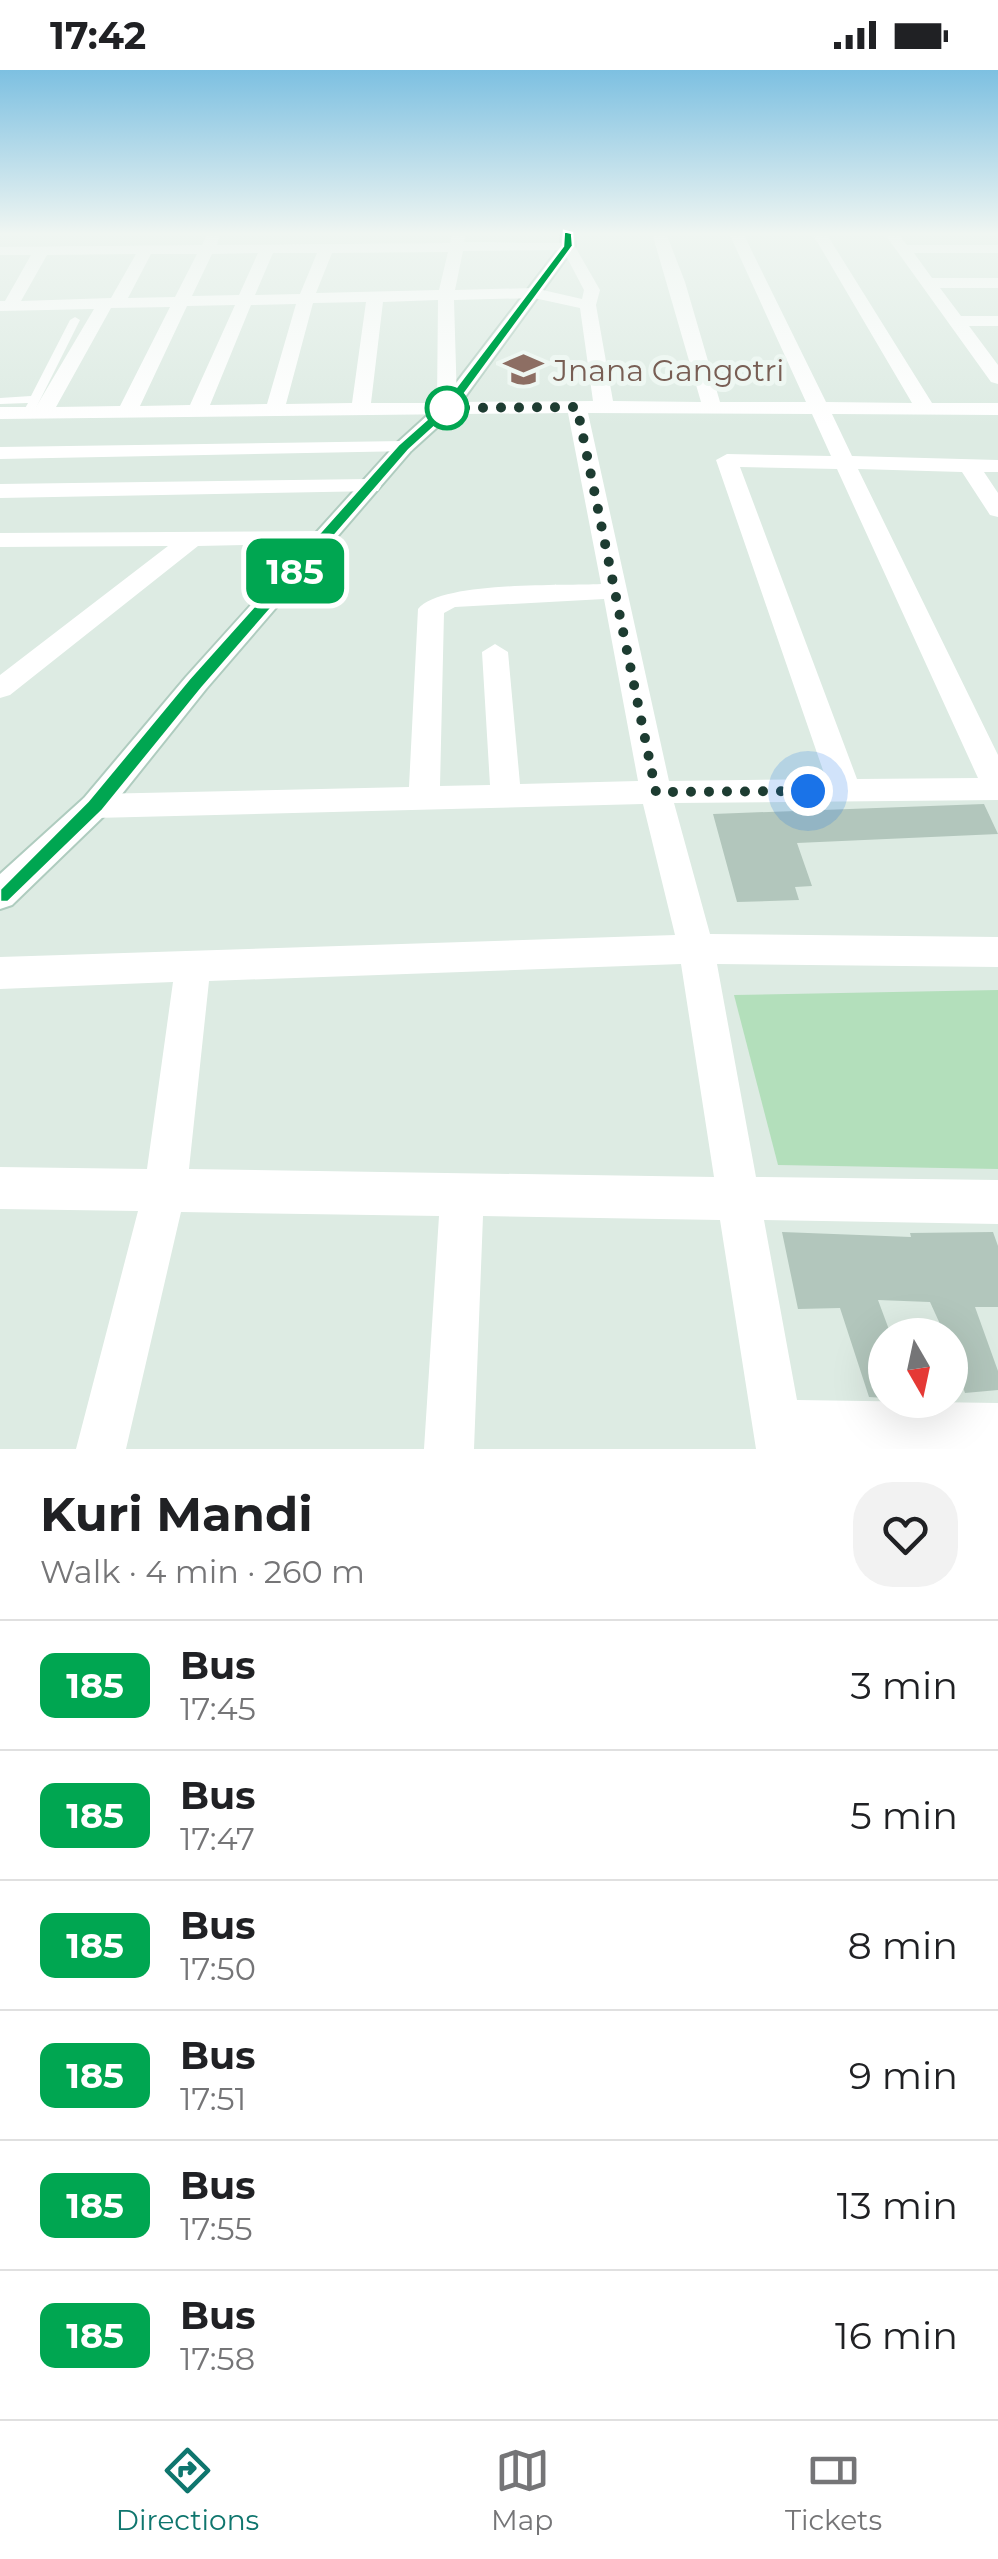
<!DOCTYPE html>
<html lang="en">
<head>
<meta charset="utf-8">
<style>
	:root { --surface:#fff; --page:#f2f2f2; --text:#202124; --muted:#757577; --line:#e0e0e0; --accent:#0f766e }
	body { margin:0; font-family:Montserrat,sans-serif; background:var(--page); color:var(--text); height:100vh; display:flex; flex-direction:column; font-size:38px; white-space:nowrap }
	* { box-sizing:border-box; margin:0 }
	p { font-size:32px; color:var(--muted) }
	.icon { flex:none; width:55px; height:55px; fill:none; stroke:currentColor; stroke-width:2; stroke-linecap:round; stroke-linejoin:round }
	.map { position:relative; height:1379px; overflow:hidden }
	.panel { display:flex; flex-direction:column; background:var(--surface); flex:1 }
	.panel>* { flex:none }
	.badge { padding:0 20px; border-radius:15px; font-size:35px; line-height:65px }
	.needle { width:65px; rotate:171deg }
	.controls { position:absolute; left:868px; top:1248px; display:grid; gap:20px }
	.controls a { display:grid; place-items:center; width:100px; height:100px; border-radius:50%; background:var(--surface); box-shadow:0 10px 40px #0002; font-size:50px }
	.you { position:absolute; width:50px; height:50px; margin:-25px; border:8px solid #fff; border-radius:50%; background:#1a73e8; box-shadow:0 0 0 15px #1a73e833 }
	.map>.badge { position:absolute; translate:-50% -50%; box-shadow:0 0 0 5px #fff }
	.round { display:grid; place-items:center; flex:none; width:105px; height:105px; border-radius:40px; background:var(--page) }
	.headline { display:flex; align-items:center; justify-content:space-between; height:170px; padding:0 40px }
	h1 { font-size:48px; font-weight:700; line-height:75px }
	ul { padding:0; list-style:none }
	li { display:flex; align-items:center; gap:30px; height:130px; padding:0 40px; border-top:2px solid var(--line) }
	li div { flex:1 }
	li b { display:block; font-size:38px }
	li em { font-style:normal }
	li .badge { min-width:110px; font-weight:700; text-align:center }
	.status { display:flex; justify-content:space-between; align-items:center; height:70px; padding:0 50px; background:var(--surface); direction:ltr }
	.status svg { height:28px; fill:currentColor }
	.tab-bar { display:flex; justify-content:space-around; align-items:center; height:140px; border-top:2px solid var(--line); background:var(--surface); font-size:28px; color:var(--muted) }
	.tab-bar a { display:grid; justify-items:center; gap:5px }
	.tab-bar .active { color:var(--accent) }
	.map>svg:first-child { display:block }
	.green { fill:#b3dfbb }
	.building { fill:#b2c6bc }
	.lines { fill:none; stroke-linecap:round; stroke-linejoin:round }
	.secondary-casing { stroke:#afccbf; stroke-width:4 }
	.lane { fill:#fff; fill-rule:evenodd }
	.street { fill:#fff; fill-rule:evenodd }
	.secondary { fill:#fff; fill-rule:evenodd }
	.line { fill:#00a651; stroke:#fff; stroke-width:2.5 }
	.walk { stroke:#1d3c31; stroke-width:10; stroke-dasharray:0 18 }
	.stop-dot { fill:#fff; stroke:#00a651; stroke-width:5 }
	.labels { text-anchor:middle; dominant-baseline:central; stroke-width:10; stroke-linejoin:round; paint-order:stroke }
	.far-education-label { font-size:30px; fill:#785e54; stroke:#eef7f2; text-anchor:start }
</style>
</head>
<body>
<div class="status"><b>17:42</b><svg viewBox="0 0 49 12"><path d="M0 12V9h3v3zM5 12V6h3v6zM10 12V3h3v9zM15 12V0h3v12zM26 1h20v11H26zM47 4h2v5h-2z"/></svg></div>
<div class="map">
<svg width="998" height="1379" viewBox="0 0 998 1379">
	<rect width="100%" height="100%" fill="#ddebe3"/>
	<!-- green -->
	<path class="green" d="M998,920V1099L778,1095L734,925Z"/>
	<!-- building -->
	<path class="building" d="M984,734L998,764L797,773L812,816L795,817L799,830L737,832L713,744Z
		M782,1162L911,1167L910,1163L993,1162L998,1176V1237H975L998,1301V1320L965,1323L950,1279V1265H945L930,1232L878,1230L891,1265H885V1328L869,1327L840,1238L798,1239Z"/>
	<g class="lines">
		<defs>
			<path id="secondary" d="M561,163H575V176L454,342L411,381L206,619L106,744L12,835L0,839V804L84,728L186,607L397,373L440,334L561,176Z"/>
		</defs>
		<!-- secondary casing -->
		<use href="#secondary" class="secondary-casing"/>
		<!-- lane -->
		<path class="lane" d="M75,247L80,250L33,344L23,342L28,333L0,334V328L31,326L70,250Z"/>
		<!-- street -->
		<path class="street" d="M208,163H220L217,175L450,173L452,163H466L464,172L573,173L600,220L596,235L613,331L701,332L652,163H666L685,212L720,332H806L729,163H743L826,332L912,333L812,163H826L932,333H998V345L832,344L852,386L998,390V402H984L998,423V447L990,445L962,402L858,399L998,685V730L674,733L710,864L998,867V897L717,894L756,1107L998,1110V1154L764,1150L797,1330L998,1333V1379H756L720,1150L483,1146L474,1379H424L439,1146L181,1142L126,1379H76L138,1141L0,1139V1097L147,1099L173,912L0,919V887L675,865L643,734L95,748L84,744L79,736L84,728L95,724L409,717L418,539C441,511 562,516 601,514L568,343L0,349V337H36L94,239L0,241V231H5L31,185H0V177L202,175ZM563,180L584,220L582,229L534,218L455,220L463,181ZM448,182L439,220L316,223L332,183ZM258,183L239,225L192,226L212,184ZM273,183H317L300,224L255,225ZM136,184L111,228L21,231L47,185ZM151,184H197L175,227L128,228ZM534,228L580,238L593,331L457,332L454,230ZM438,230L437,333H371L383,232ZM366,232L352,333L286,334L313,233ZM296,234L267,334L210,335L251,235ZM235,235L190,335L140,336L187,236ZM170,237L120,336L56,337L111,238ZM588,343L812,344L831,386L727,384L716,390L826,709L669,711ZM740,397L837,399L978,708L857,709ZM604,529L638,711L520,714L508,582L495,574L482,582L490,715L440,716L444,543L455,537ZM681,894L714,1107L189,1099L209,911Z
			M884,163H898L907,175H998V183H914L932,208H998V218H940L961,246H998V256H969L998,295V314L991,312Z
			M404,371L414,377L411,381L0,389V377Z
			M370,409L381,416L378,421L0,428V414Z
			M324,461L332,463L336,468L332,473L198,476L10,625L0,628V605L168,476L0,477V463Z"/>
		<!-- secondary -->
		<use href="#secondary" class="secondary"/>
	</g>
	<!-- sky -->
	<linearGradient id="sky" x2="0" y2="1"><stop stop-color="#7dc0e1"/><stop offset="0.46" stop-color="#f0f6f2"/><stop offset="1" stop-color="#f0f6f2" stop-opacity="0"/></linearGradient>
	<rect width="998" height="356" fill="url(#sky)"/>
	<!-- line -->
	<path class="line" d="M564,161L572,163L573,176L452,341L409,380L202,618L102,741L8,832H0V819L88,731L189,609L399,374L442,336L563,176Z"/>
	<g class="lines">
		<!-- walk -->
		<path class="walk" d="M447,338L577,337L656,722L808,721"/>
	</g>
	<!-- icons -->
	<defs>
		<symbol id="school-bare" viewBox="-9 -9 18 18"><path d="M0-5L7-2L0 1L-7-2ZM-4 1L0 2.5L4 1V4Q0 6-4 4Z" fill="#8d6e63" stroke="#eef7f2" stroke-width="2.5" paint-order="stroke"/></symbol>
	</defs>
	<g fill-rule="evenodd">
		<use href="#school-bare" x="496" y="272" width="55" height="55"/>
	</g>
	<!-- markers -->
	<circle class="stop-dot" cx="447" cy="338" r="20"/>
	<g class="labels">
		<!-- far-education labels -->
		<g class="far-education-label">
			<text x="553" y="300">Jnana Gangotri</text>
		</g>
	</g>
</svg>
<div class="controls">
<a><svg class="needle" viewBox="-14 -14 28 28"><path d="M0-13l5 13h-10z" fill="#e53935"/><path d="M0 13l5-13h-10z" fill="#757577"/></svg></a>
</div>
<div class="you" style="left:808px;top:721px"></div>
<b class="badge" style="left:295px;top:501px;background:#00a651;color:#fff">185</b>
</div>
<section class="panel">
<div class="headline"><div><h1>Kuri Mandi</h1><p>Walk · 4 min · 260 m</p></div><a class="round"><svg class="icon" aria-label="heart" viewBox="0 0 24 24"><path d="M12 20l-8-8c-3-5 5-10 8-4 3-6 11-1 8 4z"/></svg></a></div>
<ul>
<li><span class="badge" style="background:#00a651;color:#fff">185</span><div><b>Bus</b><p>17:45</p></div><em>3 min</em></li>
<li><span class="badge" style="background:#00a651;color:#fff">185</span><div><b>Bus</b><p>17:47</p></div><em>5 min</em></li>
<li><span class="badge" style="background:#00a651;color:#fff">185</span><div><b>Bus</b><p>17:50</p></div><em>8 min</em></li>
<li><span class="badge" style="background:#00a651;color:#fff">185</span><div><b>Bus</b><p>17:51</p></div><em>9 min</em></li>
<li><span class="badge" style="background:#00a651;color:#fff">185</span><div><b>Bus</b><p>17:55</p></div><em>13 min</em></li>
<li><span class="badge" style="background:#00a651;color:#fff">185</span><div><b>Bus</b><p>17:58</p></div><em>16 min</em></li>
</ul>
</section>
<nav class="tab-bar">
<a class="active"><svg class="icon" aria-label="directions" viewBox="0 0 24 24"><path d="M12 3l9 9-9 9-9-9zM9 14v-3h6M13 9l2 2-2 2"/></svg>Directions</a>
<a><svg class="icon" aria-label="map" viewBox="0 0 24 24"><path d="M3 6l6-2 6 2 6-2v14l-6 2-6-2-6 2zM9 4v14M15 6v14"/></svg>Map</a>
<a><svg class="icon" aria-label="tickets" viewBox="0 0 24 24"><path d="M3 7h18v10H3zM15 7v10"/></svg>Tickets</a>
</nav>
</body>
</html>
